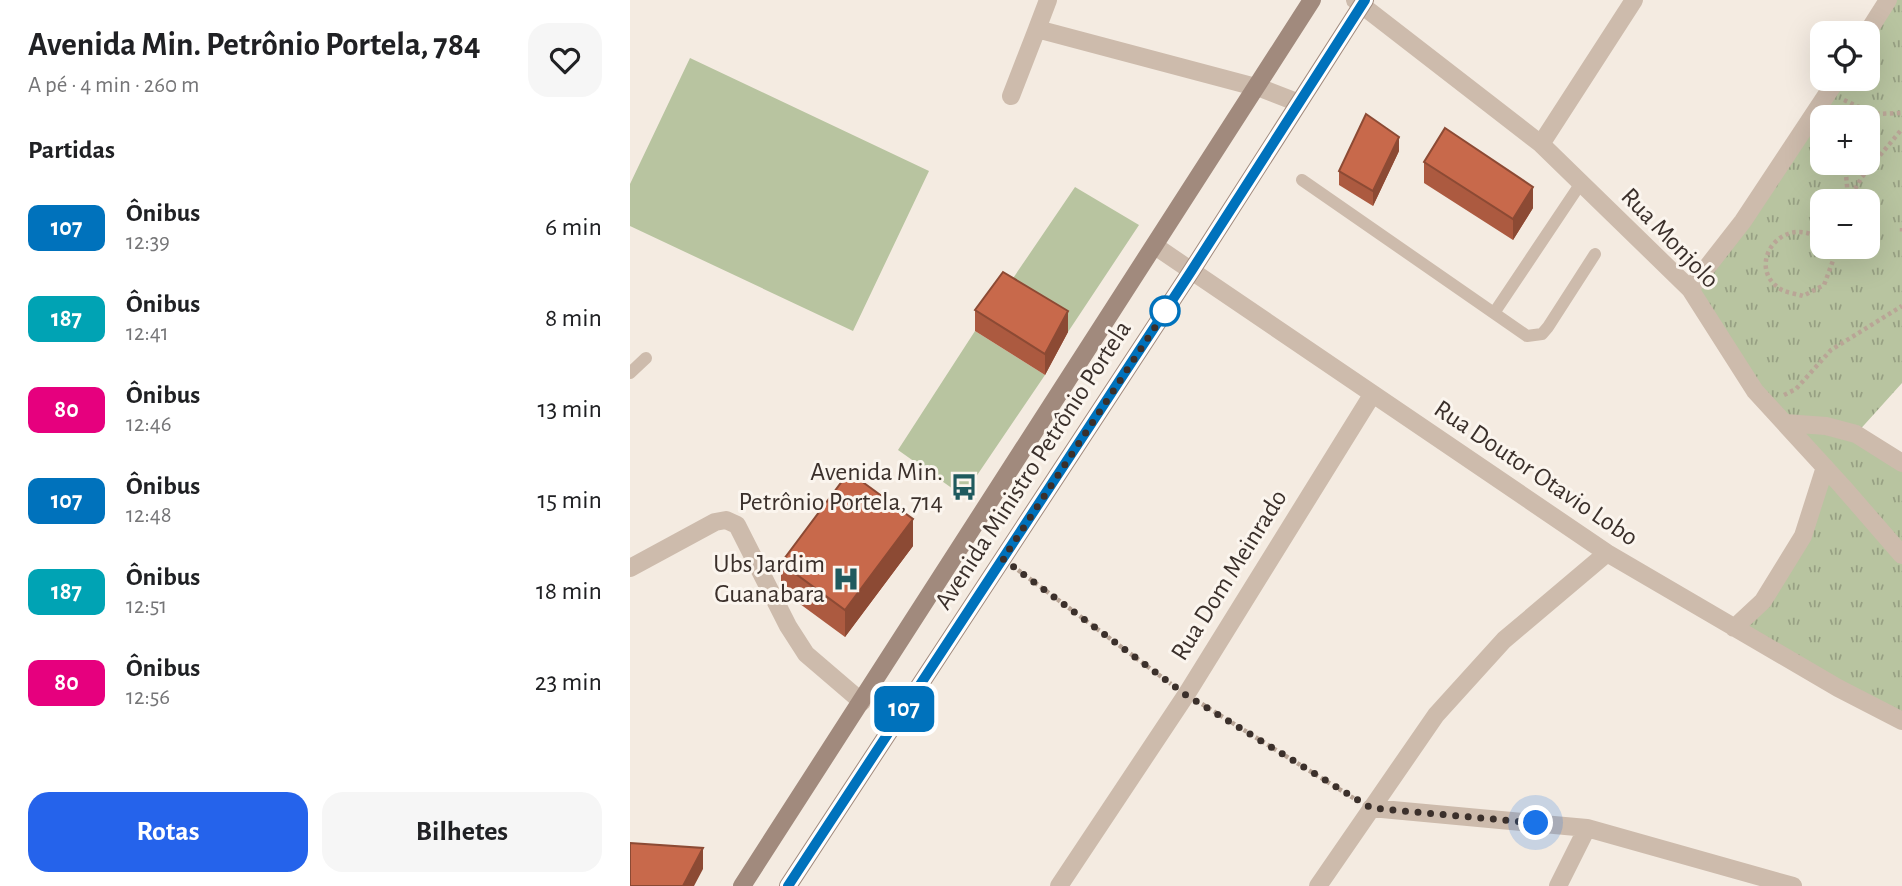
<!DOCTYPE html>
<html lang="pt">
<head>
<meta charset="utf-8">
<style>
	:root { --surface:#fff; --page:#f6f6f6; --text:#202124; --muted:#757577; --accent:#2563eb }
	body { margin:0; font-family:"Alegreya Sans",sans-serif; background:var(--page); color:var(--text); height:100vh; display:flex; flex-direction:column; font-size:26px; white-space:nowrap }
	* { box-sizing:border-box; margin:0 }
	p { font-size:23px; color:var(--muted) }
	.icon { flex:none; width:38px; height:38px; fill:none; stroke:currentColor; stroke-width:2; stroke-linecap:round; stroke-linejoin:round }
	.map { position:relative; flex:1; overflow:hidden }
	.side { display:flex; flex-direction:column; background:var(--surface); width:630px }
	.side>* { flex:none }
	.badge { padding:0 14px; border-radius:10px; font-size:24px; line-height:46px }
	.fabs { position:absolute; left:1180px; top:21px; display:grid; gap:14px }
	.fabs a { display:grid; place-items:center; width:70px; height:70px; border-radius:14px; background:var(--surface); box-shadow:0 7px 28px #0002; font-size:35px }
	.you { position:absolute; width:35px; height:35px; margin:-18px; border:5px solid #fff; border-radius:50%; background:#1a73e8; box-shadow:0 0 0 10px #1a73e833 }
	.map>.badge { position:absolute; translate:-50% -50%; box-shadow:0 0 0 4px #fff }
	h2 { padding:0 28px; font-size:26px; line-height:63px }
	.round { display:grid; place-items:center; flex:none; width:74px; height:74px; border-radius:21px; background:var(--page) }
	.summary { display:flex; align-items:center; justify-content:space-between; height:119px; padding:0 28px }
	h1 { font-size:33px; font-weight:600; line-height:52px }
	.button { display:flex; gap:14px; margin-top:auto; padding:14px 28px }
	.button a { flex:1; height:80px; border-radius:21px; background:var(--accent); color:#fff; font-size:28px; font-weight:600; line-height:80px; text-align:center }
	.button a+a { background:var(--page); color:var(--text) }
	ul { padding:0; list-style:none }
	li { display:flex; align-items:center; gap:21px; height:91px; padding:0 28px }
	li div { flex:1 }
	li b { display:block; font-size:26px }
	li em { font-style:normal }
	li .badge { min-width:77px; font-weight:700; text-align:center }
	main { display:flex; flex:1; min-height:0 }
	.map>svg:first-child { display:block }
	.green { fill:#b8c4a0 }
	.park { fill:url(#park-tufts); fill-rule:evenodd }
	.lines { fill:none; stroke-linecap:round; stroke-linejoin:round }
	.path { stroke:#b9a596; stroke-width:4.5; stroke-dasharray:3.5 3.5; stroke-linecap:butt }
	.lane { stroke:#cdbbac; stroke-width:12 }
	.street { stroke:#cdbbac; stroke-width:18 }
	.secondary { stroke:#a18a7d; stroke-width:18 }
	.wall { fill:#ac5a40 }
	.shaded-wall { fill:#8c4a34 }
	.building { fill:#c8694b; stroke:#8c4a34; stroke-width:2 }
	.line-casing { stroke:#fff; stroke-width:16 }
	.line { stroke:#0072bc; stroke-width:10 }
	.walk { stroke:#3b302b; stroke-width:7; stroke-dasharray:0 12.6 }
	.stop-dot { fill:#fff; stroke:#0072bc; stroke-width:3.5 }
	.labels { text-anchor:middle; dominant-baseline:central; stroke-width:6; stroke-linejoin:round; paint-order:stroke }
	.street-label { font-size:26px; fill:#3b302b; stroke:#fbf5ee }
	.poi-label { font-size:26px; fill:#3b302b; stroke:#fbf5ee; text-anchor:end }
</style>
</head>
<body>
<main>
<section class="side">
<div class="summary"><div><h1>Avenida Min. Petrônio Portela, 784</h1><p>A pé · 4 min · 260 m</p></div><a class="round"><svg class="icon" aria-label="heart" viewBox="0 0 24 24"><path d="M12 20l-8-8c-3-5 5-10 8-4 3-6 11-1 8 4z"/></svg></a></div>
<h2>Partidas</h2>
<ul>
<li><span class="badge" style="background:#0072bc;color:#fff">107</span><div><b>Ônibus</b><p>12:39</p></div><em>6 min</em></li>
<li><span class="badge" style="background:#00a3b4;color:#fff">187</span><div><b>Ônibus</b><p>12:41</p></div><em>8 min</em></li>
<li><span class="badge" style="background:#e6007e;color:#fff">80</span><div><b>Ônibus</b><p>12:46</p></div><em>13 min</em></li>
<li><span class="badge" style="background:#0072bc;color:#fff">107</span><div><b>Ônibus</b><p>12:48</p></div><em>15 min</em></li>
<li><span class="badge" style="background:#00a3b4;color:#fff">187</span><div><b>Ônibus</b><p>12:51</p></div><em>18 min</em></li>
<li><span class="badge" style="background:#e6007e;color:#fff">80</span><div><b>Ônibus</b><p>12:56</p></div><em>23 min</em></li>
</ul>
<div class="button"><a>Rotas</a><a>Bilhetes</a></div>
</section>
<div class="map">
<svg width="1272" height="886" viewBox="0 0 1272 886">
	<defs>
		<pattern id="park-tufts" width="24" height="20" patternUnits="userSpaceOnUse" patternTransform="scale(1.75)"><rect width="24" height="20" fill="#b8c4a0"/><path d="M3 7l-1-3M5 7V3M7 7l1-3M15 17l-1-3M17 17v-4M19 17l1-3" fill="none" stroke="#97a083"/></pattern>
	</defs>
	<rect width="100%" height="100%" fill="#f4ebe1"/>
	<!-- green -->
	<path class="green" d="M60,58L299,171L223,331L0,226V184Z
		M445,187L509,225L438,332L373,293Z
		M345,331L415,375L333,496L268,450Z"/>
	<!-- park -->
	<path class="park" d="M1258,0H1272V383L1226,434L1272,464V720L1104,628L1173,536L1194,467L1137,404L1060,289L1207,79H1237V33ZM1192,117H1237V163H1192ZM1192,201H1237V247H1192Z"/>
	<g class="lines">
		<!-- path -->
		<path class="path" d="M1214,100L1244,114L1272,113
			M1226,117L1229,109
			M1215,163L1218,197
			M1218,201L1232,177L1272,129
			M1272,228V233
			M1192,240C1151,211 1113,268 1152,290C1158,293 1167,294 1173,296L1194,285L1208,247
			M1197,247L1205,258
			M1154,395L1166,389L1201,350L1272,306
			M388,570L541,684
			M572,704L725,799"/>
		<!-- lane -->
		<path class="lane" d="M672,180L897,336L912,334L918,327L965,254
			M864,313L951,183
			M0,373L16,358"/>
		<!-- street -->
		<path class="street" d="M725,0L911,144L1060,289L1125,391L1212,486L1272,555
			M407,29L418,0
			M1237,33L1258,0
			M381,96L407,29L633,89L669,103
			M911,144L1004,0
			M525,246L977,553L1208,688L1272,721
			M1060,289L1113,221L1207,79
			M1155,423L1196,426L1226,434L1272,463
			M0,568L85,522L96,520L107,525L158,626L176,654L232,702
			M1104,628L1133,601L1173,536L1195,467
			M741,808L957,828L1163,886
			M429,886L556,695L742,395
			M688,886L806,715L874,640L977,553
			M928,886L957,828"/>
		<!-- secondary -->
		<path class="secondary" d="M112,886L682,0
			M158,886L562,270L735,0"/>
	</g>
	<!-- wall -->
	<path class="wall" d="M769,151L743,206L709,185V171Z
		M794,162L903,208L883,240L794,183Z
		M345,310L438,332L415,375L345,331Z
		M283,546L215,637L151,590V563Z"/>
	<!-- shaded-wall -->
	<path class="shaded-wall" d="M769,137V151L743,206V191Z
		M903,187V208L883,240V219Z
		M438,311V332L415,375V354Z
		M283,519V546L215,637V610Z
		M73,848V869L64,886H53Z"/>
	<!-- building -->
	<path class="building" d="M736,114L769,137L743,191L709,171Z
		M815,128L903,187L883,219L794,162Z
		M373,272L438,311L415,354L345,310Z
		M219,472L283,519L215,610L151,563Z
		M0,843L73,848L53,886H0Z"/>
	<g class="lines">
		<defs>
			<path id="line" d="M158,886L562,270L735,0"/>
		</defs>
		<!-- line casing -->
		<use href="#line" class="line-casing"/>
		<!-- line -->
		<use href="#line" class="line"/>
		<!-- walk -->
		<path class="walk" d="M535,311L537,309L373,559L556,695L741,808L906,823"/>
	</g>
	<!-- icons -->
	<defs>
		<symbol id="bus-bare" viewBox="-9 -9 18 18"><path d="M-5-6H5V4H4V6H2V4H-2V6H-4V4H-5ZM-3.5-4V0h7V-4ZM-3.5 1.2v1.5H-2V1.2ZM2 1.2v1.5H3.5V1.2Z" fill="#1f5a5e" stroke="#fbf5ee" stroke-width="2.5" paint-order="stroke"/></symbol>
		<symbol id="hospital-bare" viewBox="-9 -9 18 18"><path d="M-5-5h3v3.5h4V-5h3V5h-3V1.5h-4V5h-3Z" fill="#1f5a5e" stroke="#fbf5ee" stroke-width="2.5" paint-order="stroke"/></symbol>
	</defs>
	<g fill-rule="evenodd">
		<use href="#bus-bare" x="315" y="468" width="38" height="38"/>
		<use href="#hospital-bare" x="197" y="560" width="38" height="38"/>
	</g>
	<!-- markers -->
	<circle class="stop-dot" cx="535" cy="311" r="14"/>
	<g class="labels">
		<!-- street labels -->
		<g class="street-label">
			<text transform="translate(1040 238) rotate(46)">Rua Monjolo</text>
			<text transform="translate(403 465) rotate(-57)">Avenida Ministro Petrônio Portela</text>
			<text transform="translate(906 473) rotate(34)">Rua Doutor Otavio Lobo</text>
			<text transform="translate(599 575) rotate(-58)">Rua Dom Meinrado</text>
		</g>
		<!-- poi labels -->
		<g class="poi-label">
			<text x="313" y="472">Avenida Min.<tspan x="313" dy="30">Petrônio Portela, 714</tspan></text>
			<text x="195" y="564">Ubs Jardim<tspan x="195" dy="30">Guanabara</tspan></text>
		</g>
	</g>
</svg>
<div class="fabs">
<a><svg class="icon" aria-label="locate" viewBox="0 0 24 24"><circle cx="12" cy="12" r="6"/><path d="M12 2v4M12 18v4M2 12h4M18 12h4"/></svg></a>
<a>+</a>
<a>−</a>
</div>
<div class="you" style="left:906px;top:823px"></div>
<b class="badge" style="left:274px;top:709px;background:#0072bc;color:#fff">107</b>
</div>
</main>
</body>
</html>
